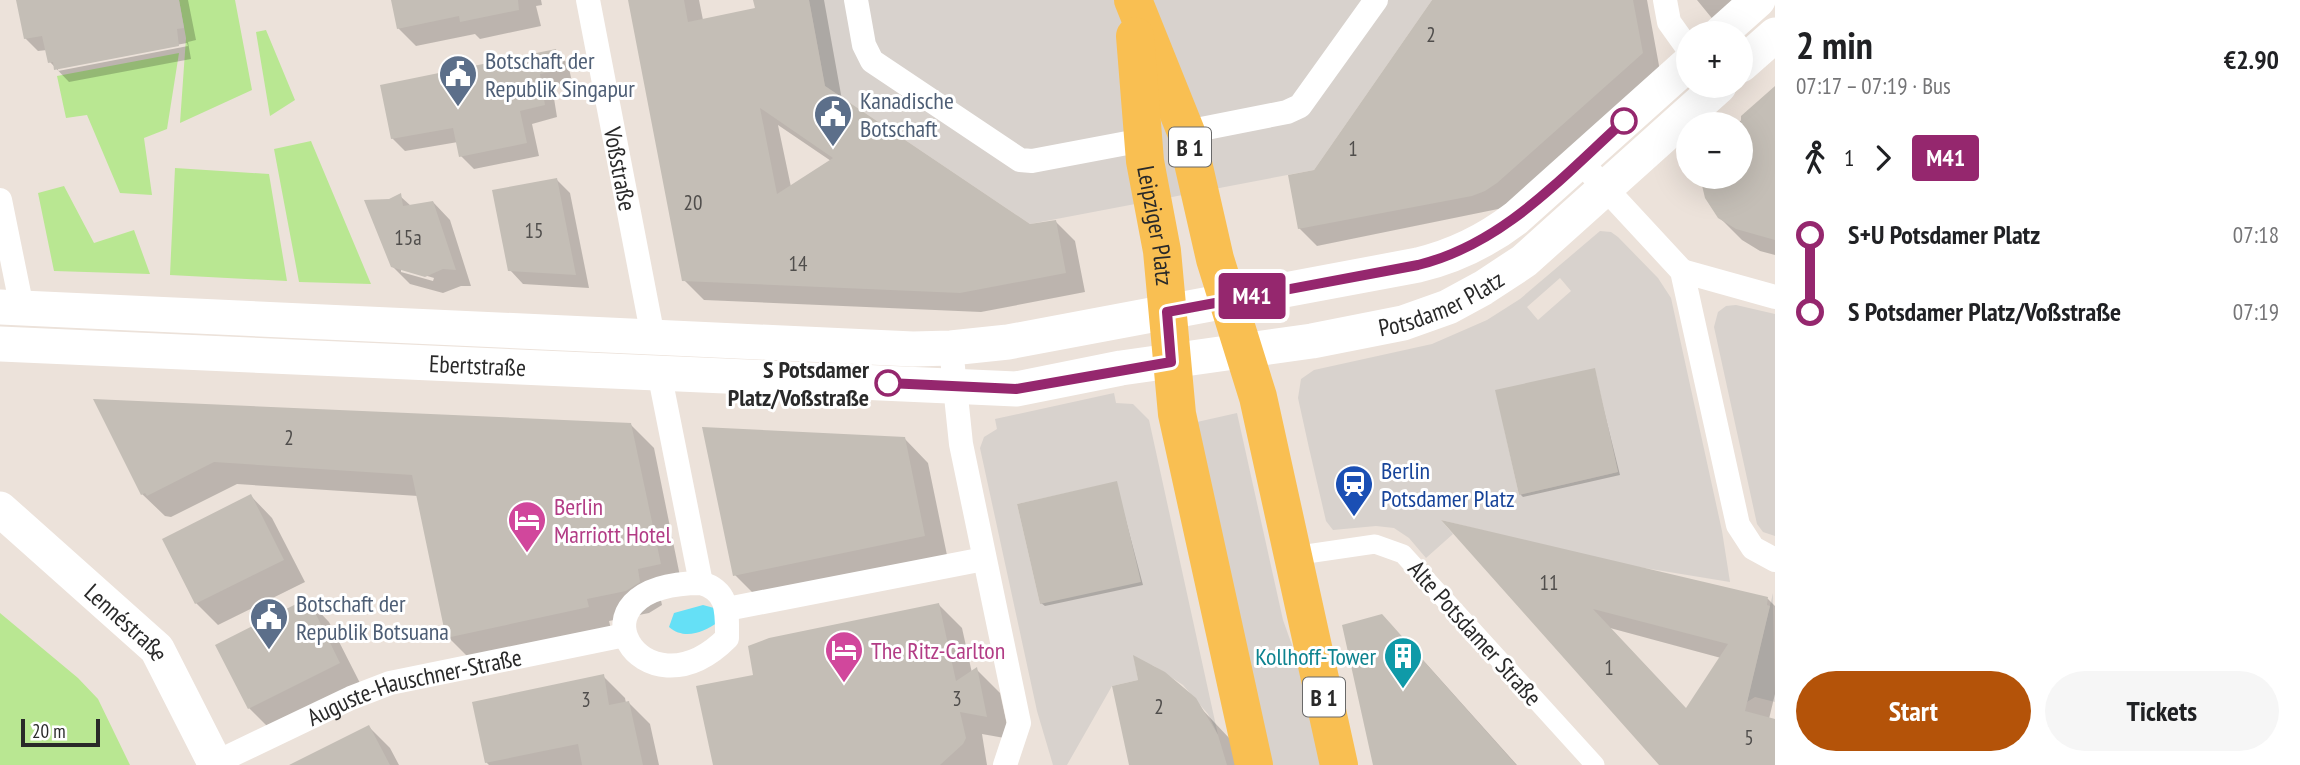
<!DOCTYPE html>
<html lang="en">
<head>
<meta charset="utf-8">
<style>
	:root { --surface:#fff; --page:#f6f6f6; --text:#202124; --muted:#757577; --accent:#b45309 }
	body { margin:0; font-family:"PT Sans Narrow",sans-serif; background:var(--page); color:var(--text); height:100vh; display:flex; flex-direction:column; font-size:26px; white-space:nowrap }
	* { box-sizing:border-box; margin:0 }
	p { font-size:23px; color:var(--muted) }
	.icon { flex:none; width:38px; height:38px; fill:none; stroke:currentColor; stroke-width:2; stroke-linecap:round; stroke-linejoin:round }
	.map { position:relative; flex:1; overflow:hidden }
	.details { display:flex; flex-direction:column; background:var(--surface); width:525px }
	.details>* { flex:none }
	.badge { padding:0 14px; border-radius:5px; font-size:24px; line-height:46px }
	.fabs { position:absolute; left:1676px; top:21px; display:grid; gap:14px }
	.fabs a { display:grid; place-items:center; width:77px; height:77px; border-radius:50%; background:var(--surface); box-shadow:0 7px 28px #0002; font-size:35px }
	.scale { position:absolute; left:21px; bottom:18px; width:79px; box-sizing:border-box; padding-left:7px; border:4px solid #292929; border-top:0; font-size:19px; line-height:24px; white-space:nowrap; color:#292929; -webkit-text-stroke:5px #fff; paint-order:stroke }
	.map>.badge { position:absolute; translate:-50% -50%; box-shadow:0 0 0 4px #fff }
	.legs { display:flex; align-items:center; gap:10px; height:77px; padding:0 21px; font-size:23px }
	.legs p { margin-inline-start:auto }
	.headline { display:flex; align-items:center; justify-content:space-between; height:119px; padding:0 21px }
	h1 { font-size:38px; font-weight:700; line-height:52px }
	.button { display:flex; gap:14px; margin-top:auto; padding:14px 21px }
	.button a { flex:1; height:80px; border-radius:42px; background:var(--accent); color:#fff; font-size:28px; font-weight:700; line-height:80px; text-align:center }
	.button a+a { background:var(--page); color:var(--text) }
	ul { padding:0 21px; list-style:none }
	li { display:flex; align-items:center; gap:24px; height:77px; font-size:26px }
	li i { display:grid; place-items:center; width:10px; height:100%; margin:0 9px; background:currentColor }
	li i::after { content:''; width:18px; height:18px; margin:-9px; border:5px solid; border-radius:50%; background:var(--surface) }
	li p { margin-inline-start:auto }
	li:first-child i { background:linear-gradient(#0000 50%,currentColor 0) }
	li:last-child i { background:linear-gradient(currentColor 50%,#0000 0) }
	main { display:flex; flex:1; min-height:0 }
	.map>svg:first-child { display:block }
	.green { fill:#b9e792 }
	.plaza { fill:#d8d2cd; fill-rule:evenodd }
	.water { fill:#65e0f6 }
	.shadow { fill:#0003; fill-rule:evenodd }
	.building { fill:#c4beb6; fill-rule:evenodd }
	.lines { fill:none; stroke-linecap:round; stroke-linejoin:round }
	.pedestrian { stroke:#fff; stroke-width:19 }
	.minor { stroke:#fff; stroke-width:24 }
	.secondary { stroke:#fff; stroke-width:35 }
	.primary { stroke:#f9bf52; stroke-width:38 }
	.line-1-casing { stroke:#fff; stroke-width:16 }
	.line-1 { stroke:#95276e; stroke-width:10 }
	.stop-1-dot { fill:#fff; stroke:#95276e; stroke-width:3.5 }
	.labels { text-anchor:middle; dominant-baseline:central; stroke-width:6; stroke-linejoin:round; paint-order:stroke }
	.number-label { font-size:21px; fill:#504e4c }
	.shield { fill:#fff; stroke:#696969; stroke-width:2 }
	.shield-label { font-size:23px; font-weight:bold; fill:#292929 }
	.service-label { font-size:24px; fill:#4e5e75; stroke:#fff; text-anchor:start }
	.street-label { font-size:24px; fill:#292929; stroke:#fff }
	.stop-label { font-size:24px; font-weight:bold; fill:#292929; stroke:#fff; text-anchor:end }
	.transit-label { font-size:24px; fill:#164399; stroke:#fff; text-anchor:start }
	.hotel-label { font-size:24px; fill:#b23c85; stroke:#fff; text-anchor:start }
	.culture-label { font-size:24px; fill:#0d838f; stroke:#fff; text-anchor:end }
</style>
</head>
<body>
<main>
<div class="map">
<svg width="1775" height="765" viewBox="0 0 1775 765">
	<rect width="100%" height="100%" fill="#ece2da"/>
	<!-- green -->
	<path class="green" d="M179,0H235L252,90L180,123L186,38Z
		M266,30L295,100L270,116L256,32Z
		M179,53L167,129L144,138L152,195L120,193L87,115L66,118L57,76Z
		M311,141L371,284L299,282L274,149Z
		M175,168L269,174L287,281L170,275Z
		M64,186L94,243L134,230L150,274L54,271L38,193Z
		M0,613L78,678L98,699L130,765H0Z"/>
	<!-- plaza -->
	<path class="plaza" d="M809,0H1432L1314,170L1030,224L825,86Z
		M1600,231L1611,232L1618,237L1658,278L1671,298L1722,531L1730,582L1614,563L1441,520L1453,534L1426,558L1409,538L1394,528L1376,526L1333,530L1326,521L1309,448L1298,398L1301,379L1314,370L1432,344L1487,320L1520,299ZM1560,278L1571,291L1538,320L1527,307ZM1596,374L1618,472L1519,495L1504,428Z
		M1736,305L1775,314V536L1763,532L1757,524L1714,327L1718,312L1726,306Z
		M1114,393L1116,403L1133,404L1149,420L1218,735L1208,714L1183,685L1154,666L1134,658L1138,680L1112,686L1067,765H1053L1037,711L980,448L984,437L997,429L995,419ZM1107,484L1040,604L1017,504Z
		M1237,413L1283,620L1298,662L1321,765H1272L1197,422Z
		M1773,593L1775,702L1755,697L1747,702Z"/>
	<!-- water -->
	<path class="water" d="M703,605L714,608L718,622C703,633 684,640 669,627L674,613Z"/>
	<!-- shadow -->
	<path class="shadow" d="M18,0H188L196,40L188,42L191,59L69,82L50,62L47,50L38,51L25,38ZM187,43L188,46L58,71V67Z
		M393,0H541L542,5L536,6L541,26L480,39L475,34L416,46L398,28Z
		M630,0H699L703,20L757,10L755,0H824L842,100L1030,226L1055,221L1075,241L1085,292L981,312L704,300L684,280ZM778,125L831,161L791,187Z
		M1434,0H1647L1660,71L1503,208L1317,246L1299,228L1315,171Z
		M1697,0H1739L1715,22Z
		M555,51L568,64L572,82L552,86L557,117L532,124L539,156L474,169L461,156L458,142L405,151L392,138Z
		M1775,90V255L1760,251L1742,240L1719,217L1705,194L1702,177H1741V124H1737Z
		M556,179L570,193L589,288L523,284L510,270Z
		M400,196L411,206L433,202L450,220L471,286H461L443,293L410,284L392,266L390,201ZM401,268L434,278L433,281L401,272Z
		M1594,370L1620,475L1523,497L1520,494Z
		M96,401L631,425L654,448L682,586L659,591L662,605L649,613L609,621L611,629L470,659L448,637L418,496L237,484L171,517L165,516L142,494Z
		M904,438L928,463L948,560L759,599L735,575Z
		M1116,483L1143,585L1045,606L1041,603Z
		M251,496L272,518L305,582L218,625L196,603Z
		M1446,523L1768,599L1775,606V694L1769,719L1775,765H1662ZM1610,628L1721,658L1687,710Z
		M308,600L329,622L361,685L271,730L249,708Z
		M939,605L962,628L972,673L977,670L1000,693L1010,739L982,734L987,765H714L756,676Z
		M1405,640L1517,765H1375Z
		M603,676L625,698L626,703H629L650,724L659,765H489L486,762Z
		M1197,704L1231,740L1243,765H1131Z
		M369,727L390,748L399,765H293Z"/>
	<!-- building -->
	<path class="building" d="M16,0H179L184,28L177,29L179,46L54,70L53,62L48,63L42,36L24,39Z
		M391,0H518L519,10L460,22L459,16L397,29Z
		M628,0H684L688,22L755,8L753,0H809L825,86L1030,224L1056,220L1066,273L960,293L682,281ZM760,108L833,158L777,194Z
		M1432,0H1633L1643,53L1497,183L1485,191L1472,196L1298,229L1288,175L1314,170Z
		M556,49L560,70L540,74L545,105L520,111L527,143L459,157L453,128L391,139L380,85Z
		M1775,86V240L1736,229L1718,218L1705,198L1700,177H1741V116Z
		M557,178L576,275L508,271L492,190Z
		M401,193L403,206L433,201L456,270L443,269L425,277L391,267L364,200L389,199Z
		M1595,368L1618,472L1519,495L1495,390Z
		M93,399L631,423L661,564L638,569L640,582L626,591L587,599L589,607L446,638L412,475L214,462L147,496L145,493L141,495Z
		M702,427L905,437L925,536L733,576Z
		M1117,481L1141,582L1040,604L1017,504Z
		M251,494L284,560L195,604L162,539Z
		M1441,520L1768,597L1767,605L1770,606L1745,711L1775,719V765H1659ZM1593,609L1728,644L1686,708Z
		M308,598L340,663L248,709L215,645Z
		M939,603L956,681L977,667L987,717L960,712L966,738L963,744L940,765H713L696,686L753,675L748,646L769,638Z
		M1382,614L1391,624L1516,765H1373L1342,625Z
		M1133,655L1165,672L1196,698L1218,735L1227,765H1129L1112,686L1138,680Z
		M604,674L609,705L629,701L643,765H582L578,744L485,763L472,702Z
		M369,725L390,765H289Z"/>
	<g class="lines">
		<!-- pedestrian -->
		<path class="pedestrian" d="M1293,556L1375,544L1403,554L1595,765"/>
		<!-- minor -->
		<g class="minor">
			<path id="s1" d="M588,0L653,337"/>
			<path d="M856,0L864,45L872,61L1020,160L1032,161L1143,140"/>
			<path d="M1665,0L1669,22L1689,50"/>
			<path d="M1186,132L1287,112L1300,106L1376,0"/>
			<path d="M1580,161L1682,271L1738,525L1753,548L1775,560"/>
			<path d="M0,200L22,308"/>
			<path d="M1682,271L1775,297"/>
			<path d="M951,348L961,444L1019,723L1005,765"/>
			<path d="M659,372L701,583"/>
			<path d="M701,583C729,591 727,612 727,638C642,723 559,584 701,583Z"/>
			<path d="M727,609L984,559"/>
			<path id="s2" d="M215,763L351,698L390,683L625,635"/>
		</g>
		<!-- secondary -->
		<g class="secondary">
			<path d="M1721,33L1758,0"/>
			<path d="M1741,65L1775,35"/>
			<path d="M0,307L913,349L951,348L1008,342L1418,265C1456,256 1486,241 1516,218L1689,63"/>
			<path id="s3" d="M0,344L1016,389L1121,368L1312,341L1403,323L1448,307L1483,288L1524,261L1719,86"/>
			<path id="s4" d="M0,509L157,649L216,765"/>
		</g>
		<!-- primary -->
		<g class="primary">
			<path d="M1133,0L1186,132L1215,259L1258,397L1339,765"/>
			<path id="s5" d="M1135,36L1145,161L1162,251L1177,414L1254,765"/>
		</g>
	</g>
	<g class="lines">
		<defs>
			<path id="line-1" d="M888,383L1016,389L1171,362L1167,312L1418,265C1503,244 1561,178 1624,121"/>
		</defs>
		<!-- line-1 casing -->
		<use href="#line-1" class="line-1-casing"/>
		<!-- line-1 -->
		<use href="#line-1" class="line-1"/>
	</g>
	<!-- icons -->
	<defs>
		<symbol id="civic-pin" viewBox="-11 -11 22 30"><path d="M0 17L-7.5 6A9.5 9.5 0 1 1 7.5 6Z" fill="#5c6f8a" stroke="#fff"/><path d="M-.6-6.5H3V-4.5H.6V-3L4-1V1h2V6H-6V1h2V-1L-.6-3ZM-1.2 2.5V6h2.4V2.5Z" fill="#fff"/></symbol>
		<symbol id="station-pin" viewBox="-11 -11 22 30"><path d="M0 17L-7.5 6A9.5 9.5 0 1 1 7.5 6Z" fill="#1a4fb4" stroke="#fff"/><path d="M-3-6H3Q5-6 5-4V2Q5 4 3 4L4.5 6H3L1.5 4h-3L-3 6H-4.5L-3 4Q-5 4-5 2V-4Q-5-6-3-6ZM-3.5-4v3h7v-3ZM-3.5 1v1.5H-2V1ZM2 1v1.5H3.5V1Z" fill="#fff"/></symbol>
		<symbol id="hotel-pin" viewBox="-11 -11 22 30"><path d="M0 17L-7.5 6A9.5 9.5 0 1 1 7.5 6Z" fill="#d1479c" stroke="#fff"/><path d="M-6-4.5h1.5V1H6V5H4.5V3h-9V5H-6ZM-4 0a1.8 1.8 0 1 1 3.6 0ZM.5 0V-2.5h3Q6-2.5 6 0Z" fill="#fff"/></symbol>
		<symbol id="building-pin" viewBox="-11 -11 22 30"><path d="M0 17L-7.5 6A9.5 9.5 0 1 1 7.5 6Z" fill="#0f9aa8" stroke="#fff"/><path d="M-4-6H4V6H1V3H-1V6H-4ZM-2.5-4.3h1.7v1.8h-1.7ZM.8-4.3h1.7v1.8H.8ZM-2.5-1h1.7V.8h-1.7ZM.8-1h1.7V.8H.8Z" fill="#fff"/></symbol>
	</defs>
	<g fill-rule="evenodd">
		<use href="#civic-pin" x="436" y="52" width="44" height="60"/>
		<use href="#civic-pin" x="811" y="92" width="44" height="60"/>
		<use href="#station-pin" x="1332" y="462" width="44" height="60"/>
		<use href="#hotel-pin" x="505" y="498" width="44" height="60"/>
		<use href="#civic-pin" x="247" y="595" width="44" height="60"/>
		<use href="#hotel-pin" x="822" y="628" width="44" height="60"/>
		<use href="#building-pin" x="1381" y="634" width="44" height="60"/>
	</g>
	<!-- markers -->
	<g class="stop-1-dot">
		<circle cx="1624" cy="121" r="12"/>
		<circle cx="888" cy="383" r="12"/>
	</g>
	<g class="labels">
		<!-- number labels -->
		<g class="number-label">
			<text x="1431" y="34">2</text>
			<text x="1353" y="148">1</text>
			<text x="693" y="202">20</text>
			<text x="534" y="230">15</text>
			<text x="408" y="237">15a</text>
			<text x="798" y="263">14</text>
			<text x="289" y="437">2</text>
			<text x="1549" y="582">11</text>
			<text x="1609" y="667">1</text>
			<text x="957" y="698">3</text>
			<text x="586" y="699">3</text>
			<text x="1159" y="706">2</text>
			<text x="1749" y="737">5</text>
		</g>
		<!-- shield labels -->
		<g class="shield">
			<rect x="1169" y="127.5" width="42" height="39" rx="5"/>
			<rect x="1303" y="677.5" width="42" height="39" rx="5"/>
		</g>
		<g class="shield-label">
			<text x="1190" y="147">B 1</text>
			<text x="1324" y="697">B 1</text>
		</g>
		<!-- service labels -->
		<g class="service-label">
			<text x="485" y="60">Botschaft der<tspan x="485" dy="28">Republik Singapur</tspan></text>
			<text x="860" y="100">Kanadische<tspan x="860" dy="28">Botschaft</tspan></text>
			<text x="296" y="603">Botschaft der<tspan x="296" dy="28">Republik Botsuana</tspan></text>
		</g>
		<!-- street labels -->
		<g class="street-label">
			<text stroke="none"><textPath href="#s1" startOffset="172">Voßstraße</textPath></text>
			<text stroke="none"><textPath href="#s5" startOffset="191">Leipziger Platz</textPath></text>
			<text stroke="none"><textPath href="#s3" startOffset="1452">Potsdamer Platz</textPath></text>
			<text stroke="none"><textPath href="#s3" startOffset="478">Ebertstraße</textPath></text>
			<text stroke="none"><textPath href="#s4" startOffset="170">Lennéstraße</textPath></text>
			<text transform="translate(1475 633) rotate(48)">Alte Potsdamer Straße</text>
			<text stroke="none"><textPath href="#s2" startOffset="215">Auguste-Hauschner-Straße</textPath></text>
		</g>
		<!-- stop labels -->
		<g class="stop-label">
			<text x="869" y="369">S Potsdamer<tspan x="869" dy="28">Platz/Voßstraße</tspan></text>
		</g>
		<!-- transit labels -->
		<g class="transit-label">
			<text x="1381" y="470">Berlin<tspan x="1381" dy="28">Potsdamer Platz</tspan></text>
		</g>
		<!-- hotel labels -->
		<g class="hotel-label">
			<text x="554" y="506">Berlin<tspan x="554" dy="28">Marriott Hotel</tspan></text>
			<text x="871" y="650">The Ritz-Carlton</text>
		</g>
		<!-- culture labels -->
		<g class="culture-label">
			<text x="1376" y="656">Kollhoff-Tower</text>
		</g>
	</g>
</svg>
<div class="fabs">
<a>+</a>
<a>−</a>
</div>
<div class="scale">20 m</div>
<b class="badge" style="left:1252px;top:296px;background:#95276e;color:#fff">M41</b>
</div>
<section class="details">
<div class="headline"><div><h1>2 min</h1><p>07:17 – 07:19 · Bus</p></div><b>€2.90</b></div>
<div class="legs"><svg class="icon" aria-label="walk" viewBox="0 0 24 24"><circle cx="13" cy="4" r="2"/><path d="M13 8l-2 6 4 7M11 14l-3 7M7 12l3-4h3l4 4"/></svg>1<svg class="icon" aria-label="forward" viewBox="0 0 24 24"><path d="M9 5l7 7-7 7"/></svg><b class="badge" style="background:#95276e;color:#fff">M41</b></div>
<ul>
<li><i style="color:#95276e"></i><b>S+U Potsdamer Platz</b><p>07:18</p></li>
<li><i style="color:#95276e"></i><b>S Potsdamer Platz/Voßstraße</b><p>07:19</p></li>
</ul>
<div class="button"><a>Start</a><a>Tickets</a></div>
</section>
</main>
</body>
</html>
